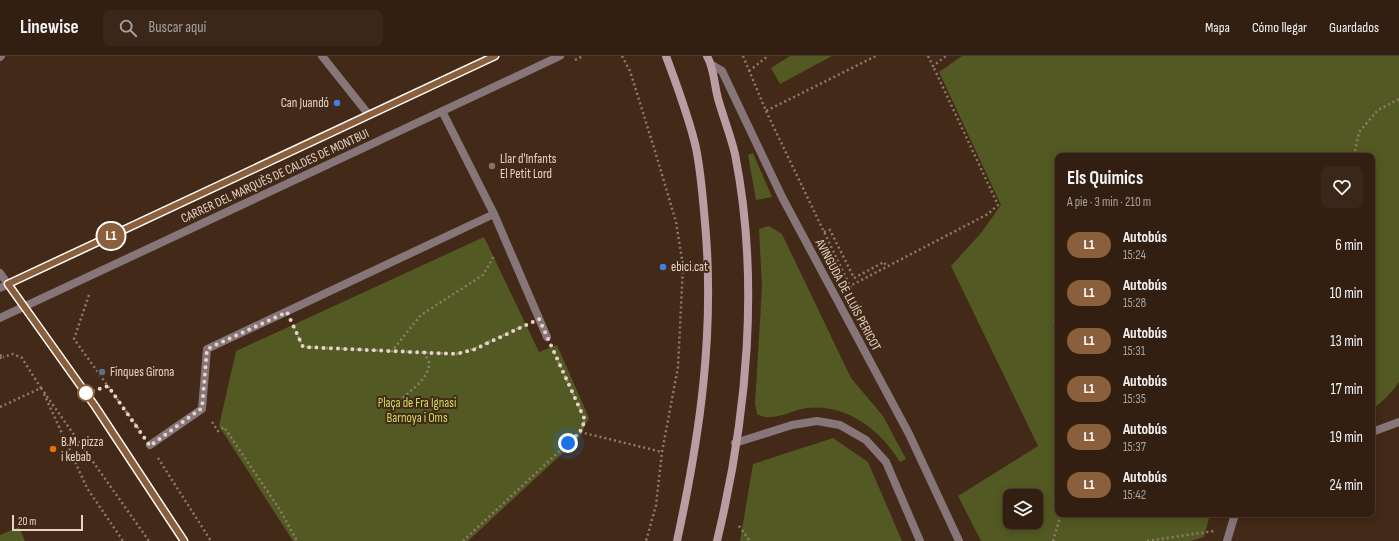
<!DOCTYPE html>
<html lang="es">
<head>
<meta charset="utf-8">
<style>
	:root { --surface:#321f11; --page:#3a271a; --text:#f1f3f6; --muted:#a8a29f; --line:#4d3d31 }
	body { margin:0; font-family:"Sofia Sans Condensed",sans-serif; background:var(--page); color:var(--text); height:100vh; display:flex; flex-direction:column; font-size:15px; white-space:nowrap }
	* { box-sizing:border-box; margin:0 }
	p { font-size:13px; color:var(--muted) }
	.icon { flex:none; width:22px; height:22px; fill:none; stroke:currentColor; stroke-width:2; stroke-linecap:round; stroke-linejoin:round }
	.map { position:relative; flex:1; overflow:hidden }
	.side { position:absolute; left:1055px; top:97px; width:320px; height:364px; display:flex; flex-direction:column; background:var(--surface); border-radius:8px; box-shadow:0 2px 10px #0003,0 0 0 1px var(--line) }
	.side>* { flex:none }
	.badge { padding:0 8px; border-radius:13px; font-size:14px; line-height:26px }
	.tools { position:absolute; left:1003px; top:433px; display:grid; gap:8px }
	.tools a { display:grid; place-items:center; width:40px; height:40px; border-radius:8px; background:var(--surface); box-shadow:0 2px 10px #0003,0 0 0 1px var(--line); font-size:20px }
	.scale { position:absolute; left:12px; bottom:10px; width:71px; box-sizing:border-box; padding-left:4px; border:2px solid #e4d3c8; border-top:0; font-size:11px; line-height:14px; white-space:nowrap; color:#e4d3c8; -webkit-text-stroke:3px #432917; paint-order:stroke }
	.you { position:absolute; width:20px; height:20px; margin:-10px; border:3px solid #fff; border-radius:50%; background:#1a73e8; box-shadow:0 0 0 6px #1a73e833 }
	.map>.badge { position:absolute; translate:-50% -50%; box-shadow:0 0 0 2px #fff }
	.round { display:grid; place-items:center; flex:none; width:42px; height:42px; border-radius:8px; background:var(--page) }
	.headline { display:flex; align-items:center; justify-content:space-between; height:68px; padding:0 12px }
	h1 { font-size:19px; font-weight:700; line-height:30px }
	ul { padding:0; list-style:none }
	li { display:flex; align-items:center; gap:12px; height:48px; padding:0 12px }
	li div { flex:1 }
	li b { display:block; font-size:15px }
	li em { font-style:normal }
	li .badge { min-width:44px; font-weight:700; text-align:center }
	header { display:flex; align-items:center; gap:24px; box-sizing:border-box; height:56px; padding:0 20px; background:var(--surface); border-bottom:1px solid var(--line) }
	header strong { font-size:19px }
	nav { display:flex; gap:22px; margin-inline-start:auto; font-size:14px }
	.search { width:280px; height:36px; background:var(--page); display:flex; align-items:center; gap:10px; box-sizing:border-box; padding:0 14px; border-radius:8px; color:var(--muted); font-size:15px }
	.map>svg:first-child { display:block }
	.green { fill:#535922; fill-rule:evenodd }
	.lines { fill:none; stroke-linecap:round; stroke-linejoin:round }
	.path { stroke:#8f7a6b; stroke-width:2.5; stroke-dasharray:2 3; stroke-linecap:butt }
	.street { stroke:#877679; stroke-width:8 }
	.secondary { stroke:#b99da2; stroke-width:8 }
	.line-casing { stroke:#fff; stroke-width:9 }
	.line { stroke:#8b5e3c; stroke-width:6 }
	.walk { stroke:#e4d3c8; stroke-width:4; stroke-dasharray:0 7.2 }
	.shop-dot { fill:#3f7fe0; stroke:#432917; stroke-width:1.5 }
	.education-dot { fill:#8d6e63; stroke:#432917; stroke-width:1.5 }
	.service-dot { fill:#5c6f8a; stroke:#432917; stroke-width:1.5 }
	.stop-dot { fill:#fff; stroke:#8b5e3c; stroke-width:2 }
	.food-dot { fill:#e8710a; stroke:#432917; stroke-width:1.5 }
	.labels { text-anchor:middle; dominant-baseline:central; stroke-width:4; stroke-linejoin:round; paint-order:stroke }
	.poi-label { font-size:13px; fill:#e4d3c8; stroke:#432917; text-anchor:start }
	.street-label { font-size:13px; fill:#e4d3c8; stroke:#432917 }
	.park-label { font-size:13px; fill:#d0dd62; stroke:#432917 }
</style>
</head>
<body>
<header>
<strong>Linewise</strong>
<div class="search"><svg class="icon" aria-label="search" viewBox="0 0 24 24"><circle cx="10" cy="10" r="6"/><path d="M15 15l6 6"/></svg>Buscar aquí</div>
<nav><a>Mapa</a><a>Cómo llegar</a><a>Guardados</a></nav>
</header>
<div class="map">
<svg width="1399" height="485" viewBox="0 0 1399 485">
	<rect width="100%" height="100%" fill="#432917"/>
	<!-- green -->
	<path class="green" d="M790,0H832L780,28L771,12Z
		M962,0H1399V326C1392,336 1383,346 1372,353V100H1058V267L1053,270L1058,280V458H1210L1204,481L1191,485H981L958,440L1038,390L951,210L981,177L1001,149L939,16ZM1010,440H1036V466H1010Z
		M753,97L772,141L756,144L748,99Z
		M769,170L782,178L851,322L883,360L906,403L900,406C881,374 846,347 807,352C791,354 772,367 757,358L755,348L762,231L759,173Z
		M484,181L539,296L557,289L589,362L579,382L468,485H293L219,370L236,295Z
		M833,382L868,406L902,485H740L753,408Z
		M19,471L25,485H0V479Z"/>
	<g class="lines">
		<!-- path -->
		<path class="path" d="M622,0L630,15L655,95L676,166L683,210L678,311L662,396L656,449L646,485
			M743,0L766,55L876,0
			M928,0L933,10L946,0
			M575,4L583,0
			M749,15L768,0
			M766,55L849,228
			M1354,100L1359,76L1378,54L1399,43
			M824,176L830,174L854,222L884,206L887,211
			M851,232L850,230L988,158L998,149L933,10
			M89,239L74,283L141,376
			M294,271L303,291L456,298L473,293L525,269
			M391,296L421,259L483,219L494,200
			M0,299L3,301L0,302
			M41,332L149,485
			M44,338L87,432L123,485
			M399,345C409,336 430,322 429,307C429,305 426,301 425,298
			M0,351L41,332L22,302L13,298L3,301
			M212,366L218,375L224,371L280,454L297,485
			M580,376L662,396
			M158,402L211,485
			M739,470L750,485
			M463,485L580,376L585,364L553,294
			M1053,485L1061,458
			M1147,485L1214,475"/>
		<!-- street -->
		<path class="street" d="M322,0L369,59
			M0,1L1,0
			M712,9L722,15L782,141L909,378L959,485
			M442,55L494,158L547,281
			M0,217L95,350L184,485
			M0,232L495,0
			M0,262L560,0
			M1372,376L1399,366
			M735,387L792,369L817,365L840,369L866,384L886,406L920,485
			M150,389L202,353L207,293L494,158
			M1227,485L1235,458"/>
		<!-- secondary -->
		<path class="secondary" d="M666,0C677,30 689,61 696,92C701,117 703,142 705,167C715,276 700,379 677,485
			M707,0C715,14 714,31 719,46C724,63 731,81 735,98C760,224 747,361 717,485"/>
	</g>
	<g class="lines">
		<defs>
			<path id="line" d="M184,485L95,350L8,228L495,0"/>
		</defs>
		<!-- line casing -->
		<use href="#line" class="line-casing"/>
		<!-- line -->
		<use href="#line" class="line"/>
		<!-- walk -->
		<path class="walk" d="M86,337L108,330L150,390L202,352L207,293L287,256L303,291L456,298L473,294L539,263L585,364L580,376L568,387"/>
	</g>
	<!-- markers -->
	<g class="shop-dot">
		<circle cx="337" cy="47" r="4"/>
		<circle cx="663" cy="211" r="4"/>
	</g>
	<circle class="education-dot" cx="492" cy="110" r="4"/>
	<circle class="service-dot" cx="102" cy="316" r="4"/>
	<circle class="stop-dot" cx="86" cy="337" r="8"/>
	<circle class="food-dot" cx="53" cy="393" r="4"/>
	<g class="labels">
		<!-- poi labels -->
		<g class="poi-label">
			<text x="329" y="47" text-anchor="end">Can Juandó</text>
			<text x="500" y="103">Llar d'Infants<tspan x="500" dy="15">El Petit Lord</tspan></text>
			<text x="671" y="211">ebici.cat</text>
			<text x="110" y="316">Finques Girona</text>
			<text x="61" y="386">B.M. pizza<tspan x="61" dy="15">i kebab</tspan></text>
		</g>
		<!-- street labels -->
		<g class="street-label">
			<text transform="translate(275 120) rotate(-25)">CARRER DEL MARQUÈS DE CALDES DE MONTBUI</text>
			<text transform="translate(848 239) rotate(62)">AVINGUDA DE LLUÍS PERICOT</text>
		</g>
		<!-- park labels -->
		<g class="park-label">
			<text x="417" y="347">Plaça de Fra Ignasi<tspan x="417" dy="15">Barnoya i Oms</tspan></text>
		</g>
	</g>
</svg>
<div class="tools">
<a><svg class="icon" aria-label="layers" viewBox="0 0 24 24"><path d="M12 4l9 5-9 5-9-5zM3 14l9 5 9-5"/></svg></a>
</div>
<div class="scale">20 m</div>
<div class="you" style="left:568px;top:387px"></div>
<b class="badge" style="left:111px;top:180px;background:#8b5e3c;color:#fff">L1</b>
<section class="side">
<div class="headline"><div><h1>Els Quimics</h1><p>A pie · 3 min · 210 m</p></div><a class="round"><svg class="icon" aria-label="heart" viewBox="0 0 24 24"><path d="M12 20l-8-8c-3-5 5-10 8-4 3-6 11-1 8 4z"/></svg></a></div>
<ul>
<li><span class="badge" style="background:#8b5e3c;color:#fff">L1</span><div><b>Autobús</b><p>15:24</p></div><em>6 min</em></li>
<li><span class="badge" style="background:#8b5e3c;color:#fff">L1</span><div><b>Autobús</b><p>15:28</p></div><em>10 min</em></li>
<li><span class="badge" style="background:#8b5e3c;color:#fff">L1</span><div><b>Autobús</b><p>15:31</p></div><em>13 min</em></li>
<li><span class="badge" style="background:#8b5e3c;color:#fff">L1</span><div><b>Autobús</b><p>15:35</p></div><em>17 min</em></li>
<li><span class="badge" style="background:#8b5e3c;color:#fff">L1</span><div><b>Autobús</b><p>15:37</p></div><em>19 min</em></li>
<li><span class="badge" style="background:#8b5e3c;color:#fff">L1</span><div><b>Autobús</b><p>15:42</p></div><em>24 min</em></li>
</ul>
</section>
</div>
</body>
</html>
